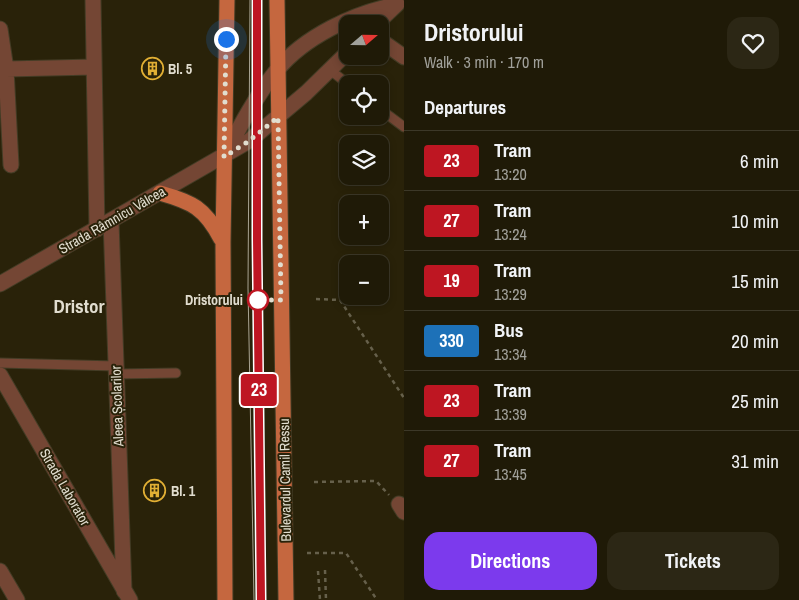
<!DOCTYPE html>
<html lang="en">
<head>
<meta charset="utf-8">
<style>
	:root { --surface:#1f1a07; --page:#2c2715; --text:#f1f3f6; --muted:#a1a19b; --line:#3c3828; --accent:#7c3aed }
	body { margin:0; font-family:"Archivo Narrow",sans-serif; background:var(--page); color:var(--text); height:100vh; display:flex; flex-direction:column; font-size:19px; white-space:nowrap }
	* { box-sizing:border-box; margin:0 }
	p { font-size:16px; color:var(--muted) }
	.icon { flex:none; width:28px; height:28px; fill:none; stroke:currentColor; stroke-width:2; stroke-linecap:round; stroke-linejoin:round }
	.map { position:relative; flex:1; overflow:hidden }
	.panel { display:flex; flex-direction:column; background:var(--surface); width:395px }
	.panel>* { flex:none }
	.badge { padding:0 10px; border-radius:4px; font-size:18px; line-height:32px }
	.needle { width:32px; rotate:70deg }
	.controls { position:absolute; left:339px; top:15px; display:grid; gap:10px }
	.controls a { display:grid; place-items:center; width:50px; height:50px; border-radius:10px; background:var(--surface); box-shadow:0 2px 8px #0003,0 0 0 1px var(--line); font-size:25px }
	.you { position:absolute; width:25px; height:25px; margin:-12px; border:4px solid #fff; border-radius:50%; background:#1a73e8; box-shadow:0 0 0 8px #1a73e833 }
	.map>.badge { position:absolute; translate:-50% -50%; box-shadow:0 0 0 2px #fff }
	h2 { padding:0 20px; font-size:19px; line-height:45px }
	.round { display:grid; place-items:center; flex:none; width:52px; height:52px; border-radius:15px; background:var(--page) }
	.head { display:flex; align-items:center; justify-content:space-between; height:85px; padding:0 20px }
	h1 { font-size:24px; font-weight:700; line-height:38px }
	.action { display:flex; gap:10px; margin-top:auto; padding:10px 20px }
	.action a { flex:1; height:58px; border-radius:15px; background:var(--accent); color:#fff; font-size:20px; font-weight:700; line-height:58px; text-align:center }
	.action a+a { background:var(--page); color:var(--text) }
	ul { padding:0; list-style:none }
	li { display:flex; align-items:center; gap:15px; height:60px; padding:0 20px; border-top:1px solid var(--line) }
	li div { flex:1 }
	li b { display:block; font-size:19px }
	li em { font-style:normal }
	li .badge { min-width:55px; font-weight:700; text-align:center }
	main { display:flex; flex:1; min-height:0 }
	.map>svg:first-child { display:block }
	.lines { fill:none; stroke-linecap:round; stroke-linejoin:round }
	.service-casing { stroke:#433c25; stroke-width:11 }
	.minor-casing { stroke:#433c25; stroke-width:17 }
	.tertiary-casing { stroke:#433c25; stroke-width:17 }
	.primary-casing { stroke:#433c25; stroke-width:17 }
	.path { stroke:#66604b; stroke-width:2.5; stroke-dasharray:4 4; stroke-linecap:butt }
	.service { stroke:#744634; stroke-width:9 }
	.minor { stroke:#744634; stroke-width:15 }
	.tertiary { stroke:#744634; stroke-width:15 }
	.primary { stroke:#c5673f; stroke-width:15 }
	.tram { stroke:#a9a493; stroke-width:1 }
	.line-casing { stroke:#fff; stroke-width:11 }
	.line { stroke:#be1622; stroke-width:8 }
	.walk { stroke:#e1ddcf; stroke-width:5; stroke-dasharray:0 9 }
	.stop-dot { fill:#fff; stroke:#be1622; stroke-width:2.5 }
	.labels { text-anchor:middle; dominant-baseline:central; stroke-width:4; stroke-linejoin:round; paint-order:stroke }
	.poi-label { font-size:14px; font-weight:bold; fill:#e1ddcf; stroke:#292209; text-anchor:start }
	.street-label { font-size:14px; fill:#e1ddcf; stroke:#292209 }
	.stop-label { font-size:14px; font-weight:bold; fill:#e1ddcf; stroke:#292209; text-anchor:end }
	.district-label { font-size:19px; font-weight:bold; fill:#e1ddcf; stroke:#292209 }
</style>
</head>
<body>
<main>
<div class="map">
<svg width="404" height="600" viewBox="0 0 404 600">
	<rect width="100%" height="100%" fill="#292209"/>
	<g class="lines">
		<defs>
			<path id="service" d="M330,70L348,84
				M380,109L404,127
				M0,363L116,366
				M116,374L176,373"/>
			<path id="minor" d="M93,0L97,229
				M0,29L6,69L11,165
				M380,40L404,57
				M6,69L94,67
				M111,221L124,591
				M0,375L130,600
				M399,504L404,512
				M0,571L17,600"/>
			<path id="tertiary" d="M376,24L397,4
				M225,155C240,126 256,96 277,70C304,37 354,13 396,5
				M0,284L249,141L306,93L348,52"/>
			<path id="primary" d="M277,0L286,600
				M160,193C192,202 205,208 221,239
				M225,600L223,242L227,0"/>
		</defs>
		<!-- service casing -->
		<use href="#service" class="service-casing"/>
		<!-- minor casing -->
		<use href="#minor" class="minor-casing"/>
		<!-- tertiary casing -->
		<use href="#tertiary" class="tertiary-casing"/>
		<!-- primary casing -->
		<use href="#primary" class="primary-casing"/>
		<!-- path -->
		<path class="path" d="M316,299L340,300L404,398
			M314,482L376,481L389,495
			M307,553H346L377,600
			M325,570L326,600
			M318,571L320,600"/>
		<!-- service -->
		<use href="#service" class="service"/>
		<!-- minor -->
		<use href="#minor" class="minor"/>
		<!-- tertiary -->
		<use href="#tertiary" class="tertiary"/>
		<!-- primary -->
		<use href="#primary" class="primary"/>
		<!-- tram -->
		<path class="tram" d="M250,0L248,288L254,600
			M257,40L261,583"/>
	</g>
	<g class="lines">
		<defs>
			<path id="line" d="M257,0V239L261,600"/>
		</defs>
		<!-- line casing -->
		<use href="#line" class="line-casing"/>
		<!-- line -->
		<use href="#line" class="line"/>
		<!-- walk -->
		<path class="walk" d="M226,39L224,157L249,141L278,117L281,300H258"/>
	</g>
	<!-- icons -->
	<defs>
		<symbol id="building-ring" viewBox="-11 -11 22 22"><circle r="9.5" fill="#292209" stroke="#e1af34" stroke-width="1.5"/><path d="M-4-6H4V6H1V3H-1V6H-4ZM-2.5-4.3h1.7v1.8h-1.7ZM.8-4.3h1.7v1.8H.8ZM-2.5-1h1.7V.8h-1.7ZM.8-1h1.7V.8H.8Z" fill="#e1af34"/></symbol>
	</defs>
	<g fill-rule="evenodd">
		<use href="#building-ring" x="140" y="56" width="25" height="25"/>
		<use href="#building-ring" x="142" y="478" width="25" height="25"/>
	</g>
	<!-- markers -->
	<circle class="stop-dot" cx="258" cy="300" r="10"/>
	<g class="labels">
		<!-- poi labels -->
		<g class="poi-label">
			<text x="168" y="69">Bl. 5</text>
			<text x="171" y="491">Bl. 1</text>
		</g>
		<!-- street labels -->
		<g class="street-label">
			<text transform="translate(112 220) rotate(-30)">Strada Râmnicu Vâlcea</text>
			<text transform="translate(117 406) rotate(-92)">Aleea Școlarilor</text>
			<text transform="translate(285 480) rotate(-91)">Bulevardul Camil Ressu</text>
			<text transform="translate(65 487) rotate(60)">Strada Laborator</text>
		</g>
		<!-- stop labels -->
		<g class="stop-label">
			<text x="243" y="300">Dristorului</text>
		</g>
		<!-- district labels -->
		<g class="district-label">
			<text x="79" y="306">Dristor</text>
		</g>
	</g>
</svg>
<div class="controls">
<a><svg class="needle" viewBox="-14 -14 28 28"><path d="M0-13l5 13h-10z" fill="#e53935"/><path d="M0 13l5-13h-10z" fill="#a1a19b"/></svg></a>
<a><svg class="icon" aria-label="locate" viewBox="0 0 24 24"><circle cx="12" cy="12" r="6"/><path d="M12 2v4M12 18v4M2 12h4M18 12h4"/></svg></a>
<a><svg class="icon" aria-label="layers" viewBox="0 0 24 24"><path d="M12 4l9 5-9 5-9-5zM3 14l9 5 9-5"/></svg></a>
<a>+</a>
<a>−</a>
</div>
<div class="you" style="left:226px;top:39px"></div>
<b class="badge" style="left:259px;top:390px;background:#be1622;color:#fff">23</b>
</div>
<section class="panel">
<div class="head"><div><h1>Dristorului</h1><p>Walk · 3 min · 170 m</p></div><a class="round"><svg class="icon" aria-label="heart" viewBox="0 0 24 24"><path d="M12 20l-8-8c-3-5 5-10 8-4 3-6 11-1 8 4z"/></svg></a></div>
<h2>Departures</h2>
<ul>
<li><span class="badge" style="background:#be1622;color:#fff">23</span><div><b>Tram</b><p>13:20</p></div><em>6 min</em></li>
<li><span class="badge" style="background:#be1622;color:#fff">27</span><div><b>Tram</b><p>13:24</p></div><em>10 min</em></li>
<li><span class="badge" style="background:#be1622;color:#fff">19</span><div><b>Tram</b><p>13:29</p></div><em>15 min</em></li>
<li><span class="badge" style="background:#1d71b8;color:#fff">330</span><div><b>Bus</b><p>13:34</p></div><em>20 min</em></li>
<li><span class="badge" style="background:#be1622;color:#fff">23</span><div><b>Tram</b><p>13:39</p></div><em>25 min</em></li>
<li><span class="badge" style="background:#be1622;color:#fff">27</span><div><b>Tram</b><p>13:45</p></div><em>31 min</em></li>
</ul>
<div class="action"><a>Directions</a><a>Tickets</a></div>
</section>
</main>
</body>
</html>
